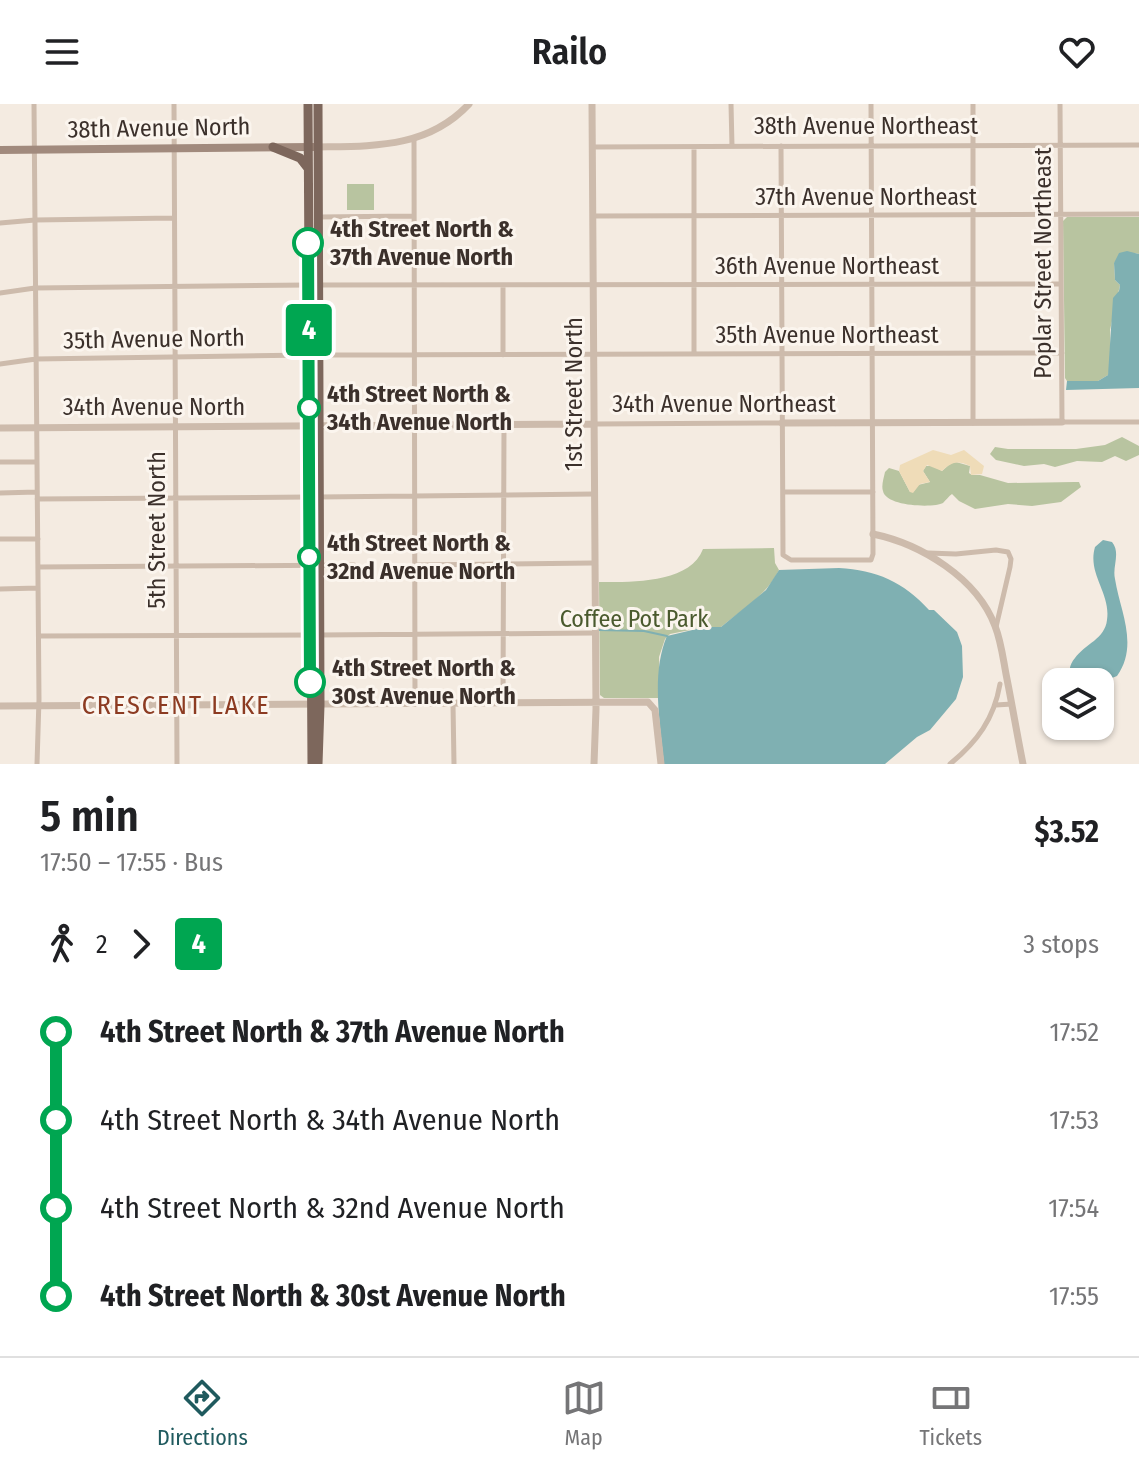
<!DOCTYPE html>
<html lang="en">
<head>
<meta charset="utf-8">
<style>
	:root { --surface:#fff; --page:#f6f6f6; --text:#202124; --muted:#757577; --line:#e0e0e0; --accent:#1f5a5e }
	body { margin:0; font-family:"Fira Sans Condensed",sans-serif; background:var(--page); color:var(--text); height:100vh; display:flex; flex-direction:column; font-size:30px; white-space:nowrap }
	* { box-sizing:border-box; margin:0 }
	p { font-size:26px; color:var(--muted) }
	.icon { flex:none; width:44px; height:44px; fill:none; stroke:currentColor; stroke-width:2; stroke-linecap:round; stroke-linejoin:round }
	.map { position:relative; height:660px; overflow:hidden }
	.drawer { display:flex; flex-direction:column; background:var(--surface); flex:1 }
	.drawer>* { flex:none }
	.badge { padding:0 16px; border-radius:6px; font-size:28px; line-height:52px }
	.tools { position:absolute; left:1042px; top:564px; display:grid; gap:16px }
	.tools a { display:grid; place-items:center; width:72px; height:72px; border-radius:16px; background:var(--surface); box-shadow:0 2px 6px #0004; font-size:40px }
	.map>.badge { position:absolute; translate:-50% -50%; box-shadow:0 0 0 4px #fff }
	.legs { display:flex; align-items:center; gap:12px; height:88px; padding:0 40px; font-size:26px }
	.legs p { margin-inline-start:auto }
	.summary { display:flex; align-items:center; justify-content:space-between; height:136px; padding:0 40px }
	h1 { font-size:44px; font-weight:600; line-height:60px }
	ul { padding:0 40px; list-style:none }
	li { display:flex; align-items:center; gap:28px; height:88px; font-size:30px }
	li i { display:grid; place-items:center; width:12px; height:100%; margin:0 10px; background:currentColor }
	li i::after { content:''; width:20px; height:20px; margin:-10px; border:6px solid; border-radius:50%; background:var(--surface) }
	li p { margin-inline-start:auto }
	li:first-child i { background:linear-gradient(#0000 50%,currentColor 0) }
	li:last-child i { background:linear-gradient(currentColor 50%,#0000 0) }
	header { display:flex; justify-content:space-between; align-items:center; height:104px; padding:0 40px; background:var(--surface); font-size:36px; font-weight:600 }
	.dock { display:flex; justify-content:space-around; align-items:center; height:112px; border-top:2px solid var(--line); background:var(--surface); font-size:22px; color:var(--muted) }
	.dock a { display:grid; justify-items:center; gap:4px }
	.dock .current { color:var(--accent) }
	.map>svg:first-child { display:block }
	.green { fill:#b8c4a0 }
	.sand { fill:#efdcb8 }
	.water { fill:#7fb0b2 }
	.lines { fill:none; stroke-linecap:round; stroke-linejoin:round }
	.stream { stroke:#7fb0b2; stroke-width:2 }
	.minor { stroke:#cdbbac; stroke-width:5 }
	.tertiary { stroke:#cdbbac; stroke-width:7 }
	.secondary { stroke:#a18a7d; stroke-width:8 }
	.primary { stroke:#7d675c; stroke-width:9 }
	.line-1-casing { stroke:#fff; stroke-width:18 }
	.line-1 { stroke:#00a651; stroke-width:12 }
	.stop-1-dot { fill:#fff; stroke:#00a651; stroke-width:4 }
	.labels { text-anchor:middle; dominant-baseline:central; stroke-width:6; stroke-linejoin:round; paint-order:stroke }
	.street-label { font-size:24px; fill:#3b302b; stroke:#fbf5ee }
	.stop-label { font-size:24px; font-weight:bold; fill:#3b302b; stroke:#fbf5ee; text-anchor:start }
	.park-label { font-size:24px; fill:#4a5a2e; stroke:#fbf5ee }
	.neighbourhood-label { font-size:26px; letter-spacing:2px; fill:#8c3b22; stroke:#fbf5ee }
</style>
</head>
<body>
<header><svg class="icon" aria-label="menu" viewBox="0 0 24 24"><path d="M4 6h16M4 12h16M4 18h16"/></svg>Railo<svg class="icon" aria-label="heart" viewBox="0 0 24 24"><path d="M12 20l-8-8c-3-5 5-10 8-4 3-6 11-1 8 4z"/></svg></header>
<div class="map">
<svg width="1139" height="660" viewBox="0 0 1139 660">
	<rect width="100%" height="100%" fill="#f4ebe1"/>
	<!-- green -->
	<path class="green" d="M347,80H374V106H347Z
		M1067,113H1139V150L1135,149L1114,159L1115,176L1120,181L1110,226L1111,260L1108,271L1098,277H1067L1065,274L1063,117Z
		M1122,333L1139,342V351L1126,357L1115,352L1102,358L1077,357L1055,363L1044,360L1024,362L996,356L990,350L995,343L1008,345H1076L1105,341Z
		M956,358L970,362L969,369L972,371H980L1008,379L1074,378H1079L1081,383L1061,398L1032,402L1008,400L975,405L959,397L952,390C949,392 946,396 943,399C935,404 886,403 883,387C881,382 884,373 885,368L889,364L899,367L910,388L914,387L918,381L930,378L923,367L926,362H933L942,367L951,359Z
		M774,444L775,459L779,466C767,491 741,506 721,523H705L670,530L665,535L659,553L660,594H604L600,591L599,478C630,478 690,480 703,445Z"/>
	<!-- sand -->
	<path class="sand" d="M964,346L984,362L982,370L971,371L970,362C957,356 952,358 942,367L927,361L923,367L930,378L920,380L913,389L910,388L899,367L900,361L933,346L951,351Z"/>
	<!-- water -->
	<path class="water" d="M1127,147L1139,150V284L1066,286L1067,277H1098L1108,271L1113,194L1119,187L1120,181L1115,176L1114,159L1119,149Z
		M1103,436L1112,438C1121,449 1112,462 1115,475C1120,507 1139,541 1117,572L1102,578H1068C1069,570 1069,560 1075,554C1085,540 1105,535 1107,516C1111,489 1087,470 1095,443Z
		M839,464C876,466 904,478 929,506H934L957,528L962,542L963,573L956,595L930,626L917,633L885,660H664C660,619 651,569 667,532L705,523H721L766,486L779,466Z"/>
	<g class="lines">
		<!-- stream -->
		<path class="stream" d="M599,526L644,527L667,532"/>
		<!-- minor -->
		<path class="minor" d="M34,0L39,595L37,660
			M174,0L177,660
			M731,0L732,42
			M973,0V319
			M1060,0L1062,318H1139
			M414,35L415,599
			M781,42L783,451L791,456H871L873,450L871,0
			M592,43L1139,41
			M594,112L1139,110
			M319,113L414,112
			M0,119L35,116L174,114
			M319,181L1060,180
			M0,189L35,184L308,181
			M694,250V43
			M319,251L1062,249
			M503,251V182
			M0,260L36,255L309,251
			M595,320L782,319
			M0,358H37
			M783,388H873
			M0,389L37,388
			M319,393L594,390
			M37,395L309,393
			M0,435H38
			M928,449L956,450L996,446L1008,448L1011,455L1010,463L996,523
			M415,461L593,459
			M38,463L354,461
			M0,485L38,484
			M319,531L594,529
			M39,532L309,531
			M503,598L504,321
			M453,600L454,660
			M996,601L1012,600
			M950,660C977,638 994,615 1000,580"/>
		<!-- tertiary -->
		<path class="tertiary" d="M592,0L596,605L594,660
			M318,43C374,42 428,44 469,0
			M782,319L1062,318
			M0,324L594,320
			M873,430C921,440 977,474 995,522C1001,537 1003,554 1006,570C1012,600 1017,630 1023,660
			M0,602L648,598L655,606L661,660"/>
		<!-- secondary -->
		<path class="secondary" d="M0,46L313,43"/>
		<!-- primary -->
		<path class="primary" d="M308,0L312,660
			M273,43L300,54L307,63
			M318,660L320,601L318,0"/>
	</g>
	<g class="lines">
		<defs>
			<path id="line-1" d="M308,139L310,578"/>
		</defs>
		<!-- line-1 casing -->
		<use href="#line-1" class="line-1-casing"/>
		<!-- line-1 -->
		<use href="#line-1" class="line-1"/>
	</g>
	<!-- markers -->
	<g class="stop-1-dot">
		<circle cx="308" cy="139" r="14"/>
		<circle cx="309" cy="304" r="10"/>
		<circle cx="309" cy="453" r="10"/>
		<circle cx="310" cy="578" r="14"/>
	</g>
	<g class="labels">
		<!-- street labels -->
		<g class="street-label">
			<text x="866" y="22">38th Avenue Northeast</text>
			<text transform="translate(159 24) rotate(-1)">38th Avenue North</text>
			<text x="866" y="93">37th Avenue Northeast</text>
			<text transform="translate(1043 159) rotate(-90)">Poplar Street Northeast</text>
			<text x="827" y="162">36th Avenue Northeast</text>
			<text x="827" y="231">35th Avenue Northeast</text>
			<text transform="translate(154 235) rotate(-1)">35th Avenue North</text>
			<text transform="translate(574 290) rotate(-90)">1st Street North</text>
			<text x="724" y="300">34th Avenue Northeast</text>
			<text x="154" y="303">34th Avenue North</text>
			<text transform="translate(157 426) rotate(-90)">5th Street North</text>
		</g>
		<!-- stop labels -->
		<g class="stop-label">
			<text x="330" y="125">4th Street North &amp;<tspan x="330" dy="28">37th Avenue North</tspan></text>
			<text x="327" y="290">4th Street North &amp;<tspan x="327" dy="28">34th Avenue North</tspan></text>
			<text x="327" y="439">4th Street North &amp;<tspan x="327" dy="28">32nd Avenue North</tspan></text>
			<text x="332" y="564">4th Street North &amp;<tspan x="332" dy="28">30st Avenue North</tspan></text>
		</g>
		<!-- park labels -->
		<g class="park-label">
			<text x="634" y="515">Coffee Pot Park</text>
		</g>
		<!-- neighbourhood labels -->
		<g class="neighbourhood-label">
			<text x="176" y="601">CRESCENT LAKE</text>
		</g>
	</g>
</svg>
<div class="tools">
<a><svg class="icon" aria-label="layers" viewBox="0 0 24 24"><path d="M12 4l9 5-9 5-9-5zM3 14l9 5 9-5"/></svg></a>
</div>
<b class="badge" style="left:309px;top:226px;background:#00a651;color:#fff">4</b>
</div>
<section class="drawer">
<div class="summary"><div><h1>5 min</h1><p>17:50 – 17:55 · Bus</p></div><b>$3.52</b></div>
<div class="legs"><svg class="icon" aria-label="walk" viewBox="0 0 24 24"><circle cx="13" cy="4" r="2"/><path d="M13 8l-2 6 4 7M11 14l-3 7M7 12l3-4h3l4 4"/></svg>2<svg class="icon" aria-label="forward" viewBox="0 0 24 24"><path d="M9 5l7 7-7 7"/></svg><b class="badge" style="background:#00a651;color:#fff">4</b><p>3 stops</p></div>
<ul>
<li><i style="color:#00a651"></i><b>4th Street North &amp; 37th Avenue North</b><p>17:52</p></li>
<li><i style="color:#00a651"></i><span>4th Street North &amp; 34th Avenue North</span><p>17:53</p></li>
<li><i style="color:#00a651"></i><span>4th Street North &amp; 32nd Avenue North</span><p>17:54</p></li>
<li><i style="color:#00a651"></i><b>4th Street North &amp; 30st Avenue North</b><p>17:55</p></li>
</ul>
</section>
<nav class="dock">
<a class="current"><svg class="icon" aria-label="directions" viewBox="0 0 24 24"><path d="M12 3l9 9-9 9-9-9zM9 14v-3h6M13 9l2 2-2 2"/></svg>Directions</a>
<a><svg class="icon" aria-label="map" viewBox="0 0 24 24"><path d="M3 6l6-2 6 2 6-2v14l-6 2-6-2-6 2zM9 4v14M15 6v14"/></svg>Map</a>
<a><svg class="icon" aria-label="tickets" viewBox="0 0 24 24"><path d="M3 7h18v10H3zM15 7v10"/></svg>Tickets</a>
</nav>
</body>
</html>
